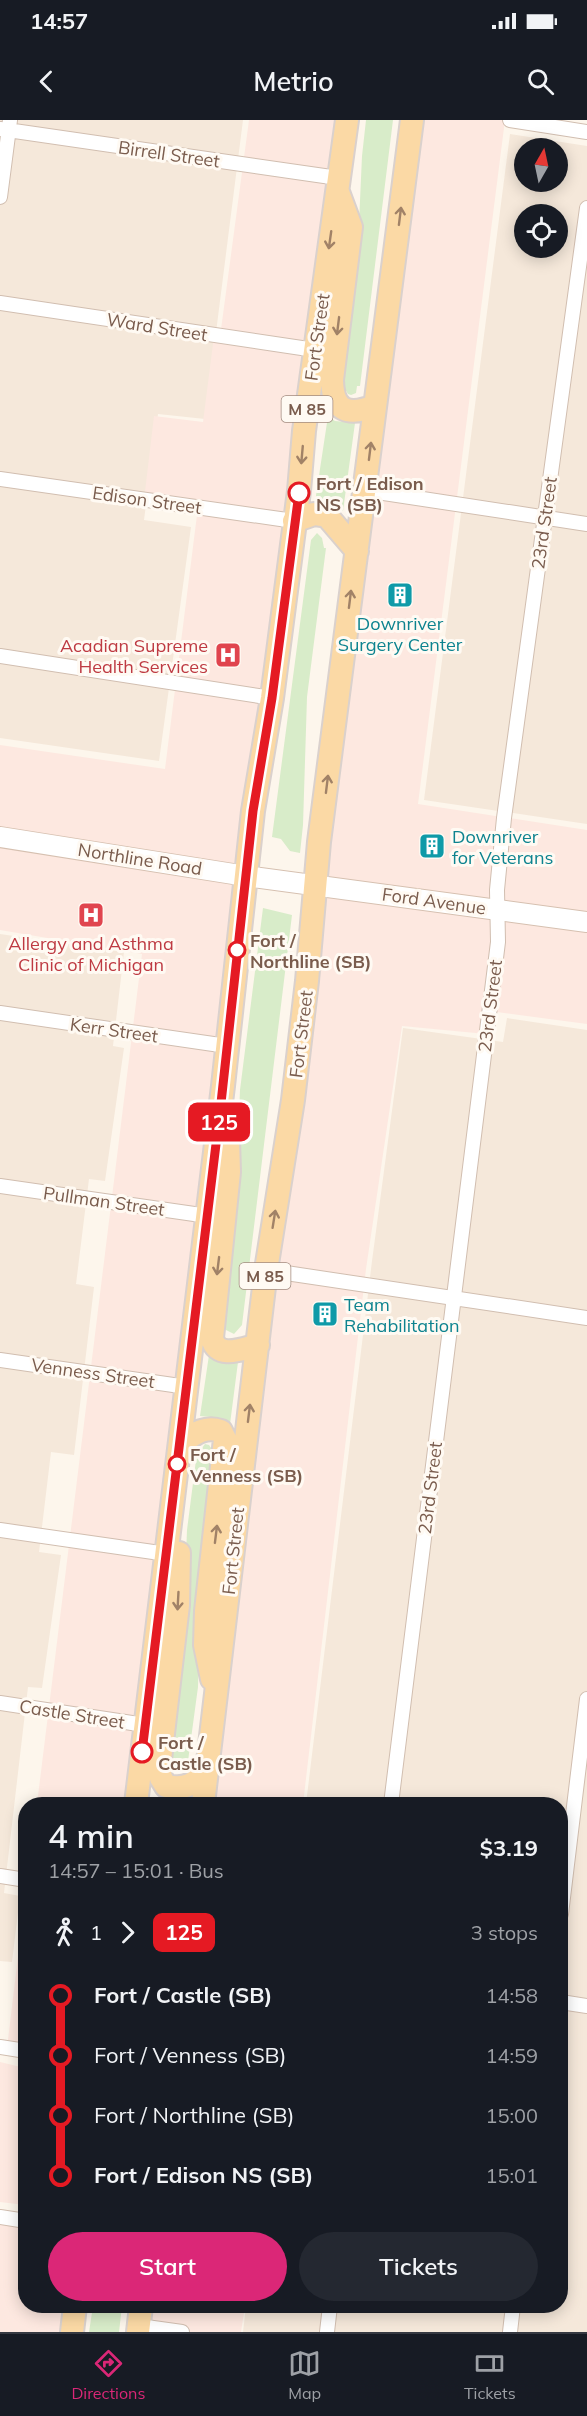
<!DOCTYPE html>
<html lang="en">
<head>
<meta charset="utf-8">
<style>
	:root { --surface:#171b24; --page:#242831; --text:#f1f3f6; --muted:#9ea1a6; --line:#363941; --accent:#db2777 }
	body { margin:0; font-family:Mulish,sans-serif; background:var(--page); color:var(--text); height:100vh; display:flex; flex-direction:column; font-size:22px; white-space:nowrap }
	* { box-sizing:border-box; margin:0 }
	p { font-size:20px; color:var(--muted) }
	.icon { flex:none; width:33px; height:33px; fill:none; stroke:currentColor; stroke-width:2; stroke-linecap:round; stroke-linejoin:round }
	.map { position:relative; flex:1; overflow:hidden }
	.drawer { position:absolute; left:18px; top:1677px; width:550px; height:516px; display:flex; flex-direction:column; background:var(--surface); border-radius:24px; box-shadow:0 3px 15px #0003 }
	.drawer>* { flex:none }
	.badge { padding:0 12px; border-radius:9px; font-size:21px; line-height:39px }
	.needle { width:39px; rotate:9deg }
	.tools { position:absolute; left:514px; top:18px; display:grid; gap:12px }
	.tools a { display:grid; place-items:center; width:54px; height:54px; border-radius:50%; background:var(--surface); box-shadow:0 3px 15px #0003; font-size:30px }
	.map>.badge { position:absolute; translate:-50% -50%; box-shadow:0 0 0 3px #fff }
	.legs { display:flex; align-items:center; gap:9px; height:66px; padding:0 30px; font-size:20px }
	.legs p { margin-inline-start:auto }
	.headline { display:flex; align-items:center; justify-content:space-between; height:102px; padding:0 30px }
	h1 { font-size:33px; font-weight:600; line-height:45px }
	.cta { display:flex; gap:12px; margin-top:auto; padding:12px 30px }
	.cta a { flex:1; height:69px; border-radius:36px; background:var(--accent); color:#fff; font-size:24px; font-weight:600; line-height:69px; text-align:center }
	.cta a+a { background:var(--page); color:var(--text) }
	ul { padding:0 30px; list-style:none }
	li { display:flex; align-items:center; gap:21px; height:60px; font-size:22px }
	li i { display:grid; place-items:center; width:9px; height:100%; margin:0 8px; background:currentColor }
	li i::after { content:''; width:15px; height:15px; margin:-8px; border:4px solid; border-radius:50%; background:var(--surface) }
	li p { margin-inline-start:auto }
	li:first-child i { background:linear-gradient(#0000 50%,currentColor 0) }
	li:last-child i { background:linear-gradient(currentColor 50%,#0000 0) }
	.status { display:flex; justify-content:space-between; align-items:center; height:42px; padding:0 30px; background:var(--surface); direction:ltr }
	.status svg { height:16px; fill:currentColor }
	header { display:flex; justify-content:space-between; align-items:center; height:78px; padding:0 30px; background:var(--surface); font-size:27px; font-weight:600 }
	.menu { display:flex; justify-content:space-around; align-items:center; height:84px; border-top:2px solid var(--line); background:var(--surface); font-size:16px; color:var(--muted) }
	.menu a { display:grid; justify-items:center; gap:3px }
	.menu .on { color:var(--accent) }
	.map>svg:first-child { display:block }
	.residential { fill:#f5e8da; fill-rule:evenodd }
	.commercial { fill:#fde8e0 }
	.green { fill:#d8ecc9 }
	.lines { fill:none; stroke-linecap:round; stroke-linejoin:round }
	.minor-casing { stroke:#d1beb0; stroke-width:16 }
	.secondary-casing { stroke:#d6c0b0; stroke-width:22 }
	.primary-casing { stroke:#dad1cd; stroke-width:26 }
	.minor { stroke:#fff; stroke-width:14 }
	.secondary { stroke:#fff; stroke-width:20 }
	.primary { stroke:#fbd9a5; stroke-width:22 }
	.oneway { stroke:#a18267 }
	.line-1-casing { stroke:#fff; stroke-width:14 }
	.line-1 { stroke:#e51a23; stroke-width:9 }
	.stop-1-dot { fill:#fff; stroke:#e51a23; stroke-width:3 }
	.labels { text-anchor:middle; dominant-baseline:central; stroke-width:6; stroke-linejoin:round; paint-order:stroke }
	.shield { fill:#fffaf3; stroke:#a28b7f; stroke-width:1.5 }
	.shield-label { font-size:16px; font-weight:bold; fill:#7a5c4d }
	.street-label { font-size:18px; fill:#7a5c4d; stroke:#fffaf3 }
	.stop-label { font-size:18px; font-weight:bold; fill:#7a5c4d; stroke:#fffaf3; text-anchor:start }
	.culture-label { font-size:18px; fill:#0d838f; stroke:#fffaf3; text-anchor:start }
	.health-label { font-size:18px; fill:#be3a42; stroke:#fffaf3; text-anchor:end }
</style>
</head>
<body>
<div class="status"><b>14:57</b><svg viewBox="0 0 49 12"><path d="M0 12V9h3v3zM5 12V6h3v6zM10 12V3h3v9zM15 12V0h3v12zM26 1h20v11H26zM47 4h2v5h-2z"/></svg></div>
<header><svg class="icon" aria-label="back" viewBox="0 0 24 24"><path d="M15 5l-7 7 7 7"/></svg>Metrio<svg class="icon" aria-label="search" viewBox="0 0 24 24"><circle cx="10" cy="10" r="6"/><path d="M15 15l6 6"/></svg></header>
<div class="map">
<svg width="587" height="2212" viewBox="0 0 587 2212">
	<rect width="100%" height="100%" fill="#fdf6ec"/>
	<!-- residential -->
	<path class="residential" d="M0,0H243L205,299L158,294L144,400L191,407L159,641L0,618Z
		M510,14L587,26V704L424,680ZM525,28H558V62H525ZM525,94H558V128H525Z
		M0,814L124,832L113,926L124,928L105,1061L89,1059L76,1164L94,1167L74,1335L51,1332L39,1432L61,1435L42,1568L28,1567L4,1773L20,1776L12,1842L0,1841Z
		M507,898L587,910V2212H243L246,2186H561V1684H306L372,1141L403,908L503,922Z"/>
	<!-- commercial -->
	<path class="commercial" d="M249,0H347L136,1684H37L142,834L0,810V625L165,649L198,387L144,380L154,296L203,302L214,216L220,217Z
		M412,0H505L418,684L587,710V904L489,891L486,914L402,906L366,1149L303,1684H203Z
		M25,1778V1931L7,1928Z
		M0,1942L25,1948V2085L0,2082Z
		M0,2097L25,2101L26,2186H75L72,2212H0Z
		M141,2186H245L241,2212H138Z"/>
	<!-- green -->
	<path class="green" d="M366,0H393L360,266H357L356,273L351,275L348,274L342,264L359,103L362,36Z
		M328,296L335,301L355,303L343,391L334,384L315,382Z
		M317,413L322,418L324,428H326L307,577L303,705L300,733L290,731L281,719L272,717L311,420Z
		M263,788L292,795L242,1205L234,1214L226,1210L223,1203L237,1045L240,970Z
		M209,1235L219,1241L238,1242L230,1304L221,1298L200,1296Z
		M205,1324L209,1325L214,1332L200,1496L198,1567L188,1641H186L183,1647L179,1650L172,1643L169,1635L184,1485L187,1410L197,1332H199Z
		M93,2186H122L119,2212H89Z"/>
	<g class="lines">
		<defs>
			<path id="minor" d="M510,0L587,12
				M0,9L338,58
				M0,77L10,0
				M0,183L315,230
				M0,359L294,401
				M364,370L587,404
				M0,536L272,578
				M0,893L227,926
				M0,1066L208,1096
				M266,1150L587,1198
				M0,1240L187,1267
				M0,1410L167,1434
				M0,1583L145,1605
				M391,1684L498,822L497,770L504,698L587,88
				M0,1756L26,1760
				M561,1794L587,1579
				M561,1882L587,1886
				M0,1927L26,1931
				M0,2097L26,2101
				M139,2206L182,2212
				M327,2212L330,2186
				M510,2212L513,2186"/>
			<path id="secondary" d="M0,717L246,756L587,802"/>
			<path id="primary" d="M338,72L351,107L332,260C333,292 348,296 375,286
				M294,401L314,394L327,396L357,431
				M228,1020L229,1052L212,1218C217,1240 242,1229 258,1225
				M180,1324C193,1315 204,1305 221,1311L225,1319L206,1491L205,1525L212,1559
				M179,1433L178,1485L159,1648L161,1658L166,1666C187,1670 195,1664 207,1649
				M136,1684L223,966L253,691L272,578L299,371L304,311L347,0
				M203,1684L266,1150L293,980L307,861L319,722L412,0
				M72,2212L75,2186
				M138,2212L141,2186"/>
		</defs>
		<!-- minor casing -->
		<use href="#minor" class="minor-casing"/>
		<!-- secondary casing -->
		<use href="#secondary" class="secondary-casing"/>
		<!-- primary casing -->
		<use href="#primary" class="primary-casing"/>
		<!-- minor -->
		<use href="#minor" class="minor"/>
		<!-- secondary -->
		<use href="#secondary" class="secondary"/>
		<!-- primary -->
		<use href="#primary" class="primary"/>
	</g>
	<!-- one-way arrows -->
	<defs><path id="oneway-shaft" d="M-6 0H5M1.5-3L5.5 0L1.5 3" fill="none" stroke-width="1.6" stroke-linecap="round" stroke-linejoin="round" transform="scale(1.5)"/></defs>
	<g class="oneway">
		<use href="#oneway-shaft" transform="translate(400 96) rotate(-83)"/>
		<use href="#oneway-shaft" transform="translate(330 120) rotate(98)"/>
		<use href="#oneway-shaft" transform="translate(338 206) rotate(97)"/>
		<use href="#oneway-shaft" transform="translate(370 331) rotate(-83)"/>
		<use href="#oneway-shaft" transform="translate(302 335) rotate(95)"/>
		<use href="#oneway-shaft" transform="translate(350 479) rotate(-83)"/>
		<use href="#oneway-shaft" transform="translate(327 664) rotate(-83)"/>
		<use href="#oneway-shaft" transform="translate(274 1099) rotate(-81)"/>
		<use href="#oneway-shaft" transform="translate(218 1146) rotate(97)"/>
		<use href="#oneway-shaft" transform="translate(249 1293) rotate(-83)"/>
		<use href="#oneway-shaft" transform="translate(216 1414) rotate(-83)"/>
		<use href="#oneway-shaft" transform="translate(178 1481) rotate(93)"/>
	</g>
	<g class="lines">
		<defs>
			<path id="line-1" d="M142,1632L221,983L253,691L272,578L299,373"/>
		</defs>
		<!-- line-1 casing -->
		<use href="#line-1" class="line-1-casing"/>
		<!-- line-1 -->
		<use href="#line-1" class="line-1"/>
	</g>
	<!-- icons -->
	<defs>
		<symbol id="building-square" viewBox="-11 -11 22 22"><rect x="-9" y="-9" width="18" height="18" rx="4" fill="#0f9aa8" stroke="#fffaf3"/><path d="M-4-6H4V6H1V3H-1V6H-4ZM-2.5-4.3h1.7v1.8h-1.7ZM.8-4.3h1.7v1.8H.8ZM-2.5-1h1.7V.8h-1.7ZM.8-1h1.7V.8H.8Z" fill="#fff"/></symbol>
		<symbol id="hospital-square" viewBox="-11 -11 22 22"><rect x="-9" y="-9" width="18" height="18" rx="4" fill="#e0444e" stroke="#fffaf3"/><path d="M-5-5h3v3.5h4V-5h3V5h-3V1.5h-4V5h-3Z" fill="#fff"/></symbol>
	</defs>
	<g fill-rule="evenodd">
		<use href="#building-square" x="385" y="460" width="30" height="30"/>
		<use href="#hospital-square" x="213" y="520" width="30" height="30"/>
		<use href="#building-square" x="417" y="711" width="30" height="30"/>
		<use href="#hospital-square" x="76" y="780" width="30" height="30"/>
		<use href="#building-square" x="310" y="1179" width="30" height="30"/>
	</g>
	<!-- markers -->
	<g class="stop-1-dot">
		<circle cx="299" cy="373" r="10"/>
		<circle cx="237" cy="830" r="8"/>
		<circle cx="177" cy="1344" r="8"/>
		<circle cx="142" cy="1632" r="10"/>
	</g>
	<g class="labels">
		<!-- shield labels -->
		<g class="shield">
			<rect x="281.5" y="276" width="51" height="26" rx="4.5"/>
			<rect x="239.5" y="1143" width="51" height="26" rx="4.5"/>
		</g>
		<g class="shield-label">
			<text x="307" y="289">M 85</text>
			<text x="265" y="1156">M 85</text>
		</g>
		<!-- street labels -->
		<g class="street-label">
			<text transform="translate(169 34) rotate(8)">Birrell Street</text>
			<text transform="translate(157 207) rotate(9)">Ward Street</text>
			<text transform="translate(317 217) rotate(-82)">Fort Street</text>
			<text transform="translate(147 380) rotate(8)">Edison Street</text>
			<text transform="translate(544 403) rotate(-82)">23rd Street</text>
			<text transform="translate(140 739) rotate(9)">Northline Road</text>
			<text transform="translate(434 781) rotate(8)">Ford Avenue</text>
			<text transform="translate(490 886) rotate(-83)">23rd Street</text>
			<text transform="translate(114 910) rotate(8)">Kerr Street</text>
			<text transform="translate(301 914) rotate(-83)">Fort Street</text>
			<text transform="translate(104 1081) rotate(8)">Pullman Street</text>
			<text transform="translate(93 1253) rotate(8)">Venness Street</text>
			<text transform="translate(430 1368) rotate(-83)">23rd Street</text>
			<text transform="translate(233 1431) rotate(-84)">Fort Street</text>
			<text transform="translate(72 1594) rotate(9)">Castle Street</text>
		</g>
		<!-- stop labels -->
		<g class="stop-label">
			<text x="316" y="363">Fort / Edison<tspan x="316" dy="21">NS (SB)</tspan></text>
			<text x="250" y="820">Fort /<tspan x="250" dy="21">Northline (SB)</tspan></text>
			<text x="190" y="1334">Fort /<tspan x="190" dy="21">Venness (SB)</tspan></text>
			<text x="158" y="1622">Fort /<tspan x="158" dy="21">Castle (SB)</tspan></text>
		</g>
		<!-- culture labels -->
		<g class="culture-label">
			<text x="400" y="503" text-anchor="middle">Downriver<tspan x="400" dy="21">Surgery Center</tspan></text>
			<text x="452" y="716">Downriver<tspan x="452" dy="21">for Veterans</tspan></text>
			<text x="344" y="1184">Team<tspan x="344" dy="21">Rehabilitation</tspan></text>
		</g>
		<!-- health labels -->
		<g class="health-label">
			<text x="208" y="525">Acadian Supreme<tspan x="208" dy="21">Health Services</tspan></text>
			<text x="91" y="823" text-anchor="middle">Allergy and Asthma<tspan x="91" dy="21">Clinic of Michigan</tspan></text>
		</g>
	</g>
</svg>
<div class="tools">
<a><svg class="needle" viewBox="-14 -14 28 28"><path d="M0-13l5 13h-10z" fill="#e53935"/><path d="M0 13l5-13h-10z" fill="#9ea1a6"/></svg></a>
<a><svg class="icon" aria-label="locate" viewBox="0 0 24 24"><circle cx="12" cy="12" r="6"/><path d="M12 2v4M12 18v4M2 12h4M18 12h4"/></svg></a>
</div>
<b class="badge" style="left:219px;top:1002px;background:#e51a23;color:#fff">125</b>
<section class="drawer">
<div class="headline"><div><h1>4 min</h1><p>14:57 – 15:01 · Bus</p></div><b>$3.19</b></div>
<div class="legs"><svg class="icon" aria-label="walk" viewBox="0 0 24 24"><circle cx="13" cy="4" r="2"/><path d="M13 8l-2 6 4 7M11 14l-3 7M7 12l3-4h3l4 4"/></svg>1<svg class="icon" aria-label="forward" viewBox="0 0 24 24"><path d="M9 5l7 7-7 7"/></svg><b class="badge" style="background:#e51a23;color:#fff">125</b><p>3 stops</p></div>
<ul>
<li><i style="color:#e51a23"></i><b>Fort / Castle (SB)</b><p>14:58</p></li>
<li><i style="color:#e51a23"></i><span>Fort / Venness (SB)</span><p>14:59</p></li>
<li><i style="color:#e51a23"></i><span>Fort / Northline (SB)</span><p>15:00</p></li>
<li><i style="color:#e51a23"></i><b>Fort / Edison NS (SB)</b><p>15:01</p></li>
</ul>
<div class="cta"><a>Start</a><a>Tickets</a></div>
</section>
</div>
<nav class="menu">
<a class="on"><svg class="icon" aria-label="directions" viewBox="0 0 24 24"><path d="M12 3l9 9-9 9-9-9zM9 14v-3h6M13 9l2 2-2 2"/></svg>Directions</a>
<a><svg class="icon" aria-label="map" viewBox="0 0 24 24"><path d="M3 6l6-2 6 2 6-2v14l-6 2-6-2-6 2zM9 4v14M15 6v14"/></svg>Map</a>
<a><svg class="icon" aria-label="tickets" viewBox="0 0 24 24"><path d="M3 7h18v10H3zM15 7v10"/></svg>Tickets</a>
</nav>
</body>
</html>
